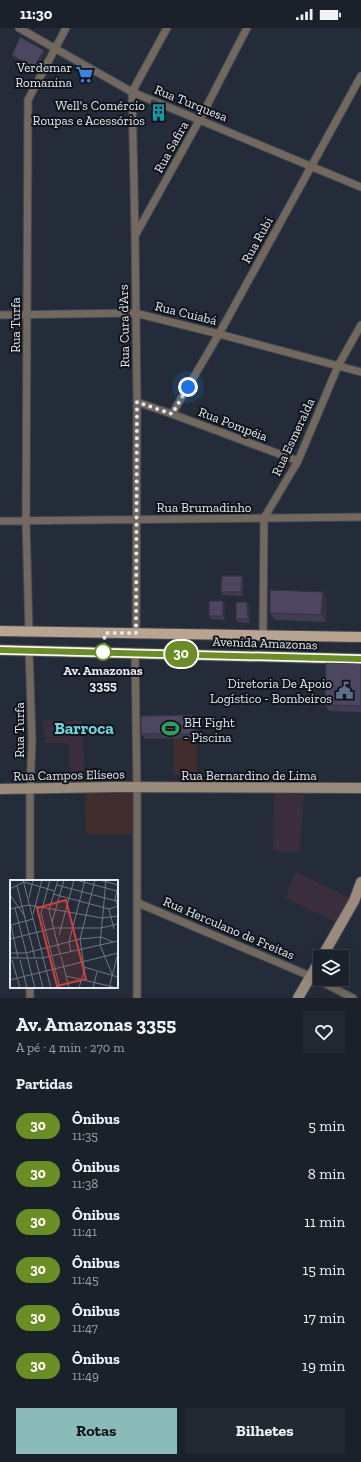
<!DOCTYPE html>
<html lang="pt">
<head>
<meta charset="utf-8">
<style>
	:root { --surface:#1a212a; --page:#232932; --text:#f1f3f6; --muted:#9fa3a8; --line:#383e47; --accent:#8bbbb9 }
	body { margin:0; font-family:"Zilla Slab",serif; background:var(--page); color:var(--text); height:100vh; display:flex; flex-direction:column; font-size:15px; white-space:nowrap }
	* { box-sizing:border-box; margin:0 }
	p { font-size:13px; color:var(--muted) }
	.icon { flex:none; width:22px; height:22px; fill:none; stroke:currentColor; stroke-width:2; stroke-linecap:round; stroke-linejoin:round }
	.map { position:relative; height:970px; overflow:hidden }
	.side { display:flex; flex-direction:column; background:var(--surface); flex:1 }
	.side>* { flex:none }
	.badge { padding:0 8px; border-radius:13px; font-size:14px; line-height:26px }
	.tools { position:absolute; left:313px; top:922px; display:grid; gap:8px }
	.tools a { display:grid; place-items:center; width:36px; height:36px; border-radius:0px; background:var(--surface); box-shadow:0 4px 16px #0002,0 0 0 1px var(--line); font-size:20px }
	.you { position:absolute; width:20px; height:20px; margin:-10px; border:3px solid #fff; border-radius:50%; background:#1a73e8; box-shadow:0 0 0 6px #1a73e833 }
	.map>.badge { position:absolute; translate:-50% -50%; box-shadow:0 0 0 2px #fff }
	h2 { padding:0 16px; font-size:15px; line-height:36px }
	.round { display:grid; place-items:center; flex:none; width:42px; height:42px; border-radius:0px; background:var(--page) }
	.head { display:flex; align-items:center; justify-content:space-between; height:68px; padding:0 16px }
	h1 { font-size:19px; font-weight:800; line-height:30px }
	.cta { display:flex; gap:8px; margin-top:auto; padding:8px 16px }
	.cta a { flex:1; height:46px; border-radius:0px; background:var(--accent); color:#111; font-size:16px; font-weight:800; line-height:46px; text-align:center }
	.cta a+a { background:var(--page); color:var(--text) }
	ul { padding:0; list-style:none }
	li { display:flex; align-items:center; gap:12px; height:48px; padding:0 16px }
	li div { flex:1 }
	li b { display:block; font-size:15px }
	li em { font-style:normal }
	li .badge { min-width:44px; font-weight:700; text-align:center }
	.status { display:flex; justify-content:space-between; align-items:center; height:28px; padding:0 20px; background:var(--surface); direction:ltr }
	.status svg { height:11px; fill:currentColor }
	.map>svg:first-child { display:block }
	.commercial { fill:#412d2c }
	.industrial { fill:#3a2e3d }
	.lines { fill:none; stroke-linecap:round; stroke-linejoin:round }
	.street-casing { stroke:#424a56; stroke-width:9 }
	.secondary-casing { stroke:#424a56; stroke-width:12 }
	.primary-casing { stroke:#424a56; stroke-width:12 }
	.street { stroke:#72685e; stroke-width:7 }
	.secondary { stroke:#9a8b7a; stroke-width:10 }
	.primary { stroke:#b9a58f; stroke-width:10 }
	.wall { fill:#423c53 }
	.shaded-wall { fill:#363144 }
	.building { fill:#4d4661; stroke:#363144 }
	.line-casing { stroke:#fff; stroke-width:9 }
	.line { stroke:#6b8e23; stroke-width:6 }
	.walk { stroke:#e3e9f1; stroke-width:4; stroke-dasharray:0 7.2 }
	.stop-dot { fill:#fff; stroke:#6b8e23; stroke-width:2 }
	.labels { text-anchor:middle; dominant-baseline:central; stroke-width:4; stroke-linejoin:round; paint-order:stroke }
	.poi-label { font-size:13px; fill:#e3e9f1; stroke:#10141a; text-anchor:end }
	.street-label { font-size:13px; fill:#e3e9f1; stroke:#10141a }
	.stop-label { font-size:13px; font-weight:bold; fill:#e3e9f1; stroke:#10141a }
	.district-label { font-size:17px; font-weight:bold; fill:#6cd9de; stroke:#10141a }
	.inset-road { fill:none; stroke:#707882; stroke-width:1 }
	.view { fill:#d73b3c; fill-opacity:0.15; stroke:#d73b3c; stroke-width:2 }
	.inset-edge { fill:none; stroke:#e3e9f1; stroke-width:2 }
</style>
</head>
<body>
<div class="status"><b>11:30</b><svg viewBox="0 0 49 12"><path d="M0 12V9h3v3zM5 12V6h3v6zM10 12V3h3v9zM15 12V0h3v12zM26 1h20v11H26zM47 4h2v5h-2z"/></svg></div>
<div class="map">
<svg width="361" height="970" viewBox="0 0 361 970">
	<rect width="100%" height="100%" fill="#232c38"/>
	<!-- commercial -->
	<path class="commercial" d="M174,710H197V747H174Z
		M132,760V806H86L85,761Z"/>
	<!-- industrial -->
	<path class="industrial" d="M43,692L82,693L85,759H70L69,715H45Z
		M274,766L304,767L300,824L273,823Z
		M296,844L354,872L341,897L285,870Z"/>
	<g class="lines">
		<defs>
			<path id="street" d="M19,0L132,64L361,159
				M136,206L200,91L247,0
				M0,287L135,285L219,306L361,344
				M137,374L172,386L298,433
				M172,386L219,306L361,48
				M0,493L361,489
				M29,604L26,493L28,72L66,0
				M136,605L137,374L135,206L132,64L167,0
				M263,608L264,490L298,433L338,338L361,297
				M29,622L32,713L30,760V853
				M135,625L137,760V970
				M138,875L310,948L353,970
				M30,959V970"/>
			<path id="secondary" d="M0,761L115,759L361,760
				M322,929L354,873L361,854
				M298,970L320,932"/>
			<path id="primary" d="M0,603L361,609
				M0,622L361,631"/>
		</defs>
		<!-- street casing -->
		<use href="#street" class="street-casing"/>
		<!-- secondary casing -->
		<use href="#secondary" class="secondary-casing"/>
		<!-- primary casing -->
		<use href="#primary" class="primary-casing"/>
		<!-- street -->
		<use href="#street" class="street"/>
		<!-- secondary -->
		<use href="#secondary" class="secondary"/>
		<!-- primary -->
		<use href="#primary" class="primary"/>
	</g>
	<!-- wall -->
	<path class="wall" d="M44,22L45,23L36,41L13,29L12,27Z
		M158,74L162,80L159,89L154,87L150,81Z
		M244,551L243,568L223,567L221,564Z
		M327,570L326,594L275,592L270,585Z
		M225,576V592L211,591L209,588Z
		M250,577V595L238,594L236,591Z
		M361,636V684L329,683L325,677Z
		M193,687L197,692V710L145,711L141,706Z"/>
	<!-- shaded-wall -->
	<path class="shaded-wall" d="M44,22L45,23L36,41L34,39Z
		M158,74L162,80L159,89L155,83Z
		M242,548L244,551L243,568L241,564Z
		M323,564L327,570L326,594L321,587Z
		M223,573L225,576V592L223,588Z
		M247,574L250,577V595L248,591Z
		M193,687L197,692V710L194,706Z"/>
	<!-- building -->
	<path class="building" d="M20,9L44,22L34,39L12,27Z
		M152,72L158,74L155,83L150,81Z
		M222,548H242L241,564H221Z
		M270,562L323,564L321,587L270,585Z
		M209,573H223V588H209Z
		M236,574H247L248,591H236Z
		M326,634L361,636V678L325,677Z
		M193,687L194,706H141V688Z"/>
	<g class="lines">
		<defs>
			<path id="line" d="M0,622L361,631"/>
		</defs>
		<!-- line casing -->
		<use href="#line" class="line-casing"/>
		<!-- line -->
		<use href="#line" class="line"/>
		<!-- walk -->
		<path class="walk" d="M103,624L105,605H136L137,374L172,386L188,359"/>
	</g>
	<!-- icons -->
	<defs>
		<symbol id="supermarket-bare" viewBox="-9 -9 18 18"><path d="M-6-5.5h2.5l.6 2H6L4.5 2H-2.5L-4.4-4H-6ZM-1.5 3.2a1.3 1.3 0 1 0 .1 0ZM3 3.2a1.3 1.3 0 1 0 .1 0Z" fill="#3f7fe0" stroke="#10141a" stroke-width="2.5" paint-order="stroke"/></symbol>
		<symbol id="building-bare" viewBox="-9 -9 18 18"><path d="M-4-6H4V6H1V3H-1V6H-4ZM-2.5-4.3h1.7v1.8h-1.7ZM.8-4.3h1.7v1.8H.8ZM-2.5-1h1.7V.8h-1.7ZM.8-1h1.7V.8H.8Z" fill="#0f9aa8" stroke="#10141a" stroke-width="2.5" paint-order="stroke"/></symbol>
		<symbol id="civic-bare" viewBox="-9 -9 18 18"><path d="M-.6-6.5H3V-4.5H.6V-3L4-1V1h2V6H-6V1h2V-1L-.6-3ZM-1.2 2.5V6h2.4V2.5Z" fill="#5c6f8a" stroke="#10141a" stroke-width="2.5" paint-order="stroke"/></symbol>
		<symbol id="stadium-bare" viewBox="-9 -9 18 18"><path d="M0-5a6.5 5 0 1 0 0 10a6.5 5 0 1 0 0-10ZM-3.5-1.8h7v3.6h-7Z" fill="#2e9e5b" stroke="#10141a" stroke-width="2.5" paint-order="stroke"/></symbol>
	</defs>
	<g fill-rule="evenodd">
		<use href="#supermarket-bare" x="72" y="34" width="25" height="25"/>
		<use href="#building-bare" x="146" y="72" width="25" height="25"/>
		<use href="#civic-bare" x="332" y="650" width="25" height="25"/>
		<use href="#stadium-bare" x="158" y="688" width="25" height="25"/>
	</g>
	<!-- markers -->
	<circle class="stop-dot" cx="103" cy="624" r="8"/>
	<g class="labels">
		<!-- poi labels -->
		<g class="poi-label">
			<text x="72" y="39">Verdemar<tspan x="72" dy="15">Romanina</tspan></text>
			<text x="145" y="77">Well's Comércio<tspan x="145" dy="15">Roupas e Acessórios</tspan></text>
			<text x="332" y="655">Diretoria De Apoio<tspan x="332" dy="15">Logístico - Bombeiros</tspan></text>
			<text x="184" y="694" text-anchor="start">BH Fight<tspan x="184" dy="15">- Piscina</tspan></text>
		</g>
		<!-- street labels -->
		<g class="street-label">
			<text transform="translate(191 75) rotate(22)">Rua Turquesa</text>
			<text transform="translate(171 119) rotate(-61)">Rua Safira</text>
			<text transform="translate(257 212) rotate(-61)">Rua Rubi</text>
			<text transform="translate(186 285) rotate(14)">Rua Cuiabá</text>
			<text transform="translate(15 297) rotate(-90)">Rua Turfa</text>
			<text transform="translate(124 298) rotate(-91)">Rua Cura d'Ars</text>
			<text transform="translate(233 396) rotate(21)">Rua Pompéia</text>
			<text transform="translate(293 409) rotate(-65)">Rua Esmeralda</text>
			<text x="204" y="479">Rua Brumadinho</text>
			<text transform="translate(265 615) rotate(2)">Avenida Amazonas</text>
			<text transform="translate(19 702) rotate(-90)">Rua Turfa</text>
			<text transform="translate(69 747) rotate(-1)">Rua Campos Elíseos</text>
			<text x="249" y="747">Rua Bernardino de Lima</text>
			<text transform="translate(229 900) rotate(23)">Rua Herculano de Freitas</text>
		</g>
		<!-- stop labels -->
		<g class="stop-label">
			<text x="103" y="642">Av. Amazonas<tspan x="103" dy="15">3355</tspan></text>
		</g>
		<!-- district labels -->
		<g class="district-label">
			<text x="84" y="700">Barroca</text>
		</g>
	</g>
	<!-- overview -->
	<g transform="translate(10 852)">
		<rect width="108" height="108" fill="#232c38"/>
		<path class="inset-road" d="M13,0L33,77M40,0L31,33L42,76M48,0L39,30L50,74M66,0L107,11M85,0L70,59L74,87L108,97M90,0L108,5M96,0L90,65L102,94M47,5L106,21L108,19M7,6L25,78M108,6L105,19L108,27M0,9L14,2L45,11M43,14L99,29L108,26M0,15L14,35M19,18L23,0M5,28L25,108M0,29L19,25L92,38L108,36M99,29L104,49M23,34L32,0M42,42L54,0M49,55L64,0M0,59L44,48H91L108,44M61,72L59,62L75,0M0,73H16L70,59L91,57L103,62M51,76L59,108M42,77L50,108M0,78H32L108,61M8,78L1,45L23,39M33,78L41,108M2,80L10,108M10,80L17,108M26,80L33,108M56,96L108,108M0,100L108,73M52,108H65M69,108L75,88M83,108L87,92M99,108L108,73"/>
		<path class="view" d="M56,20L76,99L47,106L27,28Z"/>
		<rect width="108" height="108" class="inset-edge"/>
	</g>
</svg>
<div class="tools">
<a><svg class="icon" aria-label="layers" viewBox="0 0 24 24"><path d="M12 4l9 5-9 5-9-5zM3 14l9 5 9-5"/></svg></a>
</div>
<div class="you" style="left:188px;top:359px"></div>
<b class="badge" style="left:181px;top:626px;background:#6b8e23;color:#fff">30</b>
</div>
<section class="side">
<div class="head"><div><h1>Av. Amazonas 3355</h1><p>A pé · 4 min · 270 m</p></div><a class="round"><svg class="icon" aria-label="heart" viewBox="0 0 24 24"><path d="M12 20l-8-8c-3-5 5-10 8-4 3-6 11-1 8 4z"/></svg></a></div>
<h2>Partidas</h2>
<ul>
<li><span class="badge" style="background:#6b8e23;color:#fff">30</span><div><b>Ônibus</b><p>11:35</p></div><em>5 min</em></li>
<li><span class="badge" style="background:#6b8e23;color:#fff">30</span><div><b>Ônibus</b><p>11:38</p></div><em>8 min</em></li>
<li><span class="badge" style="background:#6b8e23;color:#fff">30</span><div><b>Ônibus</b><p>11:41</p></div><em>11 min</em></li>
<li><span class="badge" style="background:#6b8e23;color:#fff">30</span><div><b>Ônibus</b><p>11:45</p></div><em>15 min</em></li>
<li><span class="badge" style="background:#6b8e23;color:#fff">30</span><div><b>Ônibus</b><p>11:47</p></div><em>17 min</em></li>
<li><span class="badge" style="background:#6b8e23;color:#fff">30</span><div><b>Ônibus</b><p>11:49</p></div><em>19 min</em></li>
</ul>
<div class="cta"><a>Rotas</a><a>Bilhetes</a></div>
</section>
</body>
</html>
